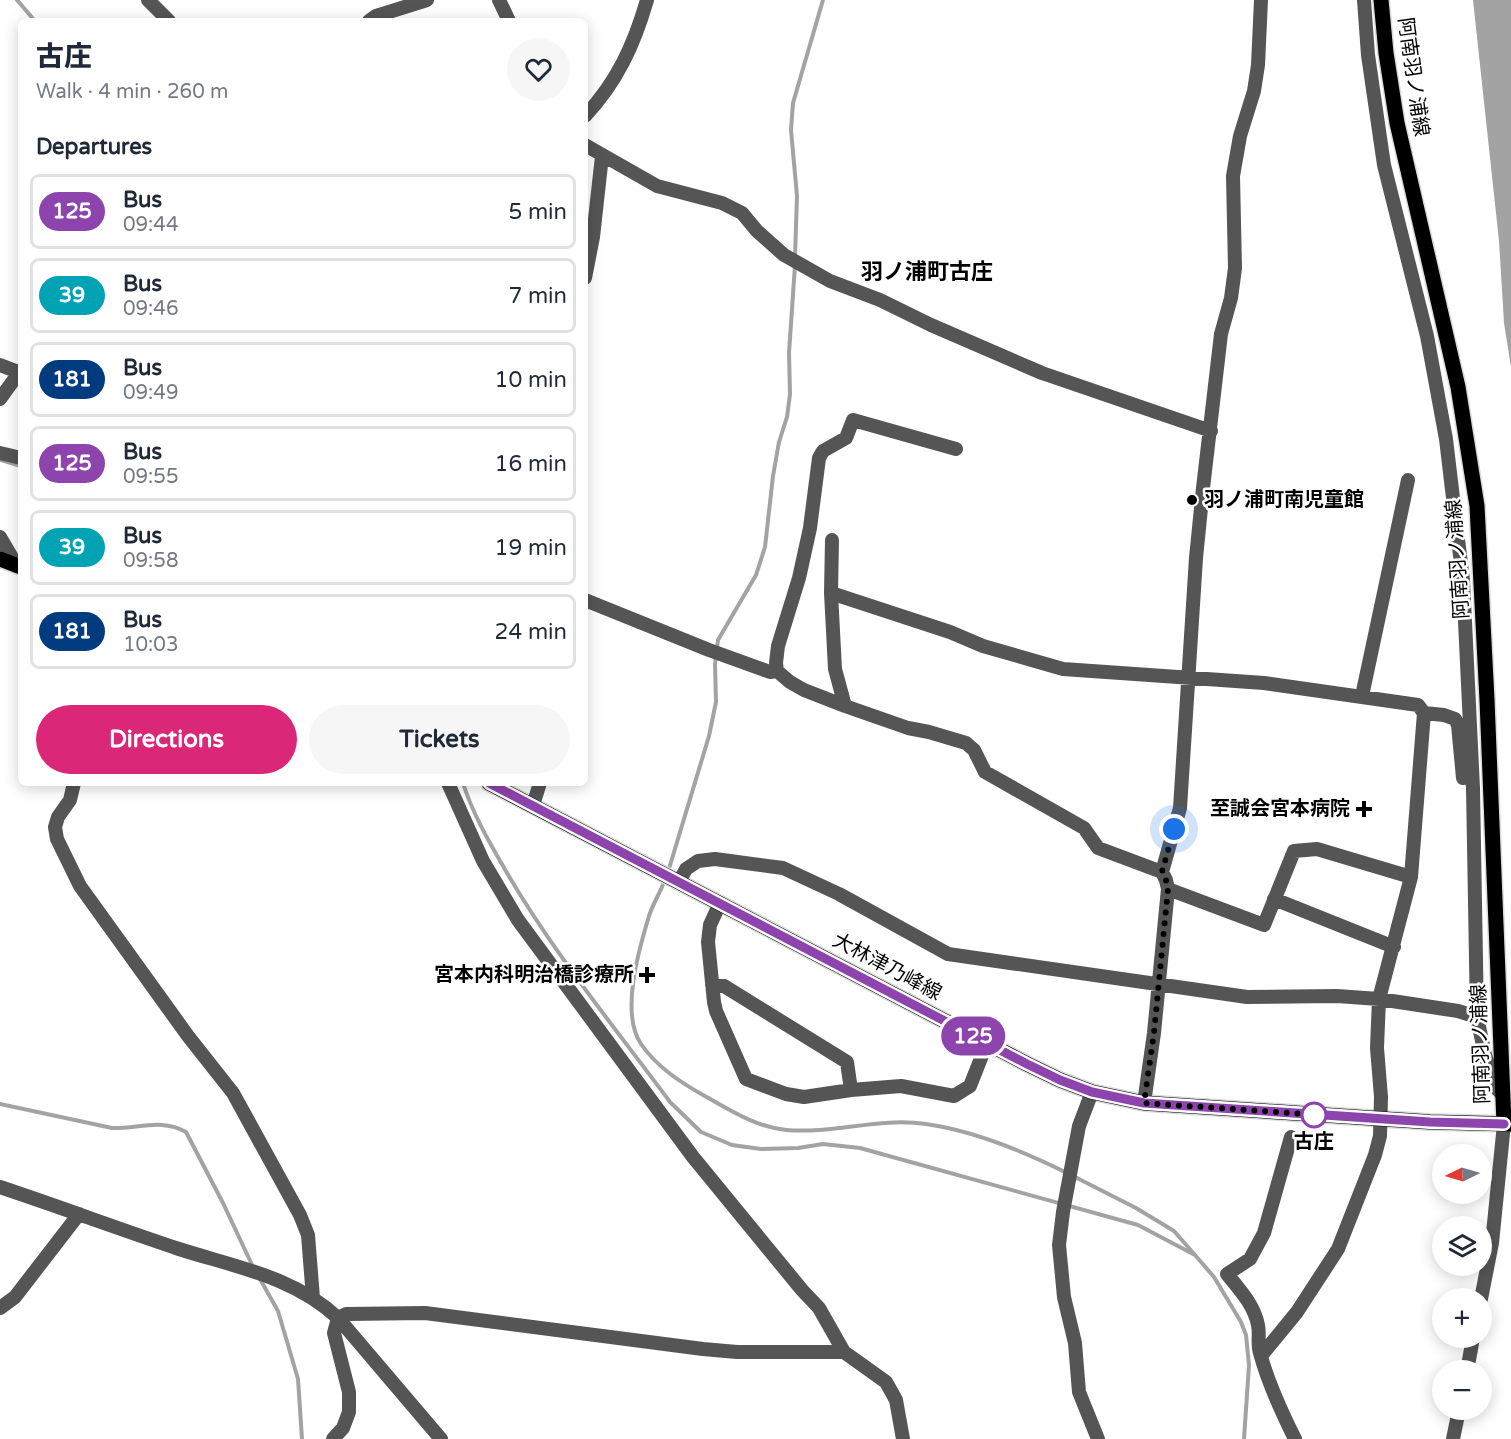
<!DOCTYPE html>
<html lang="en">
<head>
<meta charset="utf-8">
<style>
	:root { --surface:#fff; --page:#f6f6f7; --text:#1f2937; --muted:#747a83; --line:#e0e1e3; --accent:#db2777 }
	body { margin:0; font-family:"Varela Round","Noto Sans JP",sans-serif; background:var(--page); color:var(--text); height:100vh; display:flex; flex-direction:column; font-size:22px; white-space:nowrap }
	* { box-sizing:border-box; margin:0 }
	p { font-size:20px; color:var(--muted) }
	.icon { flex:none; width:33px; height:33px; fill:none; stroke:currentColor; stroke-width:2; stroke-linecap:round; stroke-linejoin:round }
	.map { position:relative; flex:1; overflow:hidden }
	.sheet { position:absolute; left:18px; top:18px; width:570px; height:768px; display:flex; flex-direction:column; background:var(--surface); border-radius:9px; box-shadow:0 3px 15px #0003 }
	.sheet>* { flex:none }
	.badge { padding:0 12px; border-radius:20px; font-size:21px; line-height:39px }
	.needle { width:39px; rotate:265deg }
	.fabs { position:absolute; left:1432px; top:1144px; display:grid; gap:12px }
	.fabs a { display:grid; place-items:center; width:60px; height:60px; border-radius:50%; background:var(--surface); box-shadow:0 3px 15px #0003; font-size:30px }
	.you { position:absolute; width:30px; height:30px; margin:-15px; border:4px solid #fff; border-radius:50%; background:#1a73e8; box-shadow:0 0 0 9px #1a73e833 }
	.map>.badge { position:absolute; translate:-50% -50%; box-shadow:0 0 0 3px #fff }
	h2 { padding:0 18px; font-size:22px; line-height:54px }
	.round { display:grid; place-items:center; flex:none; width:63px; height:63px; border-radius:32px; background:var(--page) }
	.overview { display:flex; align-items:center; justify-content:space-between; height:102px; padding:0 18px }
	h1 { font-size:28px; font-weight:800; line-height:45px }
	.cta { display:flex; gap:12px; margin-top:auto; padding:12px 18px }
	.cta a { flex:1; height:69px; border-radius:36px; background:var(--accent); color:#fff; font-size:24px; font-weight:800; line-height:69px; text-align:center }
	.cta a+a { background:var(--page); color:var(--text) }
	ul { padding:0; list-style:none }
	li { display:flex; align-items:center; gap:18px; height:75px; margin:0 12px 9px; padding:0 6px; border:3px solid var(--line); border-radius:9px }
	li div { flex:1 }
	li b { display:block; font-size:22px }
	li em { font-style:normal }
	li .badge { min-width:66px; font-weight:700; text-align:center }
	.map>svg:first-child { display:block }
	.water { fill:#a3a3a3 }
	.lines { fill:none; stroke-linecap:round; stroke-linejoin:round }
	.stream { stroke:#a3a3a3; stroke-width:4 }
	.major-casing { stroke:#dbdbdb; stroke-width:18 }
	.minor { stroke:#555; stroke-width:14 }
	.major { stroke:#000; stroke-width:15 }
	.line-casing { stroke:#fff; stroke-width:14 }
	.line { stroke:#8e44ad; stroke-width:9 }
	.walk { stroke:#000; stroke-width:6; stroke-dasharray:0 10.8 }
	.poi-dot { fill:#000; stroke:#fff; stroke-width:2 }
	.stop-dot { fill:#fff; stroke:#8e44ad; stroke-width:3 }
	.labels { text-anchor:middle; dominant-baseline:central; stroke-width:5; stroke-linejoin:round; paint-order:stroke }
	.street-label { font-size:20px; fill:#000; stroke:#fff }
	.poi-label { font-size:20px; font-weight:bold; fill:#000; stroke:#fff; text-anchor:end }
	.stop-label { font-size:20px; font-weight:bold; fill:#000; stroke:#fff }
	.quarter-label { font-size:22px; font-weight:bold; fill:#000; stroke:#fff }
</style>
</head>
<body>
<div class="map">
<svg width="1511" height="1439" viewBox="0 0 1511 1439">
	<rect width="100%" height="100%" fill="#fff"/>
	<!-- water -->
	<path class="water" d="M1473,0H1511V367L1504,323L1499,241Z"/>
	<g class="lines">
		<!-- stream -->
		<path class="stream" d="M17,0L35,21
			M795,257L797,196L791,130L793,103L823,0
			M1,460L21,466
			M463,783C472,812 488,840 503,866C551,950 613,1025 670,1102L701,1132L732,1145L761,1149L798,1148L823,1144L860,1148L1138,1225L1195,1255L1214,1277L1241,1322L1246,1335L1249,1365L1244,1439
			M668,872L709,736L716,702L715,664L718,640L756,575L765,547L773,476L779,442L787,417L790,394L789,353L795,265
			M665,879C661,892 653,903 649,916C639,949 620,1013 641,1044C657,1067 680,1082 703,1095C730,1110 756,1127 786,1130C834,1134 879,1117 926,1124C975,1131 1023,1151 1067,1173
			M0,1104L112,1128C137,1129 162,1118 186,1132L223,1203L253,1267
			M1073,1176L1136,1208L1174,1231L1195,1255
			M260,1279L278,1311L298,1379L302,1439"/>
		<defs>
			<path id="major" d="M1381,0L1386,53L1397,123L1458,387L1477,506L1487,700L1504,1124
				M0,559L21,567
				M489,783L1027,1064L1060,1080L1092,1092L1144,1103L1430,1122L1511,1124"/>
		</defs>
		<!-- major casing -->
		<use href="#major" class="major-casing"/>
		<!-- minor -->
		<path class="minor" d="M148,0L169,21
			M499,0L509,21
			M1364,0L1368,55L1384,165L1427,336L1446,439L1453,498L1463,580L1473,788L1477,1017L1485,1055L1497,1089L1503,1095
			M369,21L376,16L427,0
			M585,116C617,82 634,45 647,0
			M585,145L657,186L722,203L742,213L757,231L784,255L830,281L880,300L931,325L1042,373L1211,431
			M585,278L593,237L602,156
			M0,365L21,373
			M0,399L21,370
			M956,449L853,420L846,438L823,451L819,458L810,528L799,578L778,646L776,663L777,671L790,682L804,690L845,706L908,728L929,732L966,743L974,750L985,772L1084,828L1098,848L1162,872L1166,880L1168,889L1154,1033L1144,1103
			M0,453L21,458
			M0,537L17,566
			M832,540L831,593L835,669L845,706
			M831,593L950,632L983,646L1063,669L1264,683L1418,705L1424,713
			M585,600L709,650L770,672L777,671
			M1362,696L1408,480
			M74,783L70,800L58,817L55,827L57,839L80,886L188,1036L233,1093L300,1215L308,1235L313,1298
			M448,783L483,861L518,920L693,1157L802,1290L819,1308L844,1352L886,1382L896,1400L903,1439
			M533,805L540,783
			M1162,872L1180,808L1196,558L1203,488L1221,334L1231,298L1235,268L1233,176L1240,136L1254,91L1258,65L1261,0
			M679,882L686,869L698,861L715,859L783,868L839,894L948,954L1247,997L1337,996L1379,999L1458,1011L1477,1017
			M1168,889L1264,925L1294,851L1317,849L1411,877
			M1274,899L1394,947
			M720,903L710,925L708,942L714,1002L716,1011L746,1079L786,1094L804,1097L851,1090
			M712,985L724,986L847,1062L851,1090L901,1086L954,1096L970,1086L987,1043
			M1092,1092L1079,1126L1063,1212L1059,1245L1064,1297L1075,1343L1079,1392L1098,1439
			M1291,1137L1264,1233L1250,1259L1227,1274C1240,1290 1254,1305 1258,1325C1260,1334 1257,1344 1260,1353C1268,1383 1281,1411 1295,1439
			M0,1187C60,1207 119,1229 179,1249C235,1267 293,1276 338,1318L441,1439
			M1481,1299L1492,1243L1504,1124
			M0,1308L15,1297L79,1214
			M338,1318L346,1314L425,1313L703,1349L737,1352H844
			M1261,1356L1297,1312L1338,1249L1375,1155L1380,1136L1381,1097L1377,1048L1379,999L1411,877L1424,713L1444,715L1455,719L1458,725L1463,778
			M1467,1371L1473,1338
			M333,1439L343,1428L349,1412V1392L334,1333L338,1318
			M1453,1439L1459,1410"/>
		<!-- major -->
		<use href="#major" class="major"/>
	</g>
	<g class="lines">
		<defs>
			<path id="line" d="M489,783L1027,1064L1060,1080L1092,1092L1144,1103L1430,1122L1504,1124"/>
		</defs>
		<!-- line casing -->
		<use href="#line" class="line-casing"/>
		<!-- line -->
		<use href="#line" class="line"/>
		<!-- walk -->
		<path class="walk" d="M1174,829L1162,872L1166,880L1168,889L1154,1033L1144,1103L1319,1115H1314"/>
	</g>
	<!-- markers -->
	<g class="poi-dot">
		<circle cx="1192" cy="500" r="6"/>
		<path d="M1361 800h6v6h6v6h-6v6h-6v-6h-6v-6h6z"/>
		<path d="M644 966h6v6h6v6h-6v6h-6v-6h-6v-6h6z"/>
	</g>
	<circle class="stop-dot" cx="1314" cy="1115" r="12"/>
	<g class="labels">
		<!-- street labels -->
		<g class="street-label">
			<text transform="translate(1413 77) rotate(82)">阿南羽ノ浦線</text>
			<text transform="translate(1458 559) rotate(-94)">阿南羽ノ浦線</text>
			<text transform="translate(887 967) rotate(28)">大林津乃峰線</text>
			<text transform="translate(1481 1044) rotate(-92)">阿南羽ノ浦線</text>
		</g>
		<!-- poi labels -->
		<g class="poi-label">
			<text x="1204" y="500" text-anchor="start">羽ノ浦町南児童館</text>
			<text x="1350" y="809">至誠会宮本病院</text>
			<text x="634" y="975">宮本内科明治橋診療所</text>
		</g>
		<!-- stop labels -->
		<g class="stop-label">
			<text x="1314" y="1142">古庄</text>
		</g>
		<!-- quarter labels -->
		<g class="quarter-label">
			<text x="927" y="272">羽ノ浦町古庄</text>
		</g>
	</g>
</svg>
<div class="fabs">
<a><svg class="needle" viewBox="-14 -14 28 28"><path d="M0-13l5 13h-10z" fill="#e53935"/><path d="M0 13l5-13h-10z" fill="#747a83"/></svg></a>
<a><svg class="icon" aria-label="layers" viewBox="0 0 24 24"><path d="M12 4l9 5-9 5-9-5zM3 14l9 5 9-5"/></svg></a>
<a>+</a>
<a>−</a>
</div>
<div class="you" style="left:1174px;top:829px"></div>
<b class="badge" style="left:973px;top:1036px;background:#8e44ad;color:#fff">125</b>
<section class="sheet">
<div class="overview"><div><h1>古庄</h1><p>Walk · 4 min · 260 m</p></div><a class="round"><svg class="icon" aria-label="heart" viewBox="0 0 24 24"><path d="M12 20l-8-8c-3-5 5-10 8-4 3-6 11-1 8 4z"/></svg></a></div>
<h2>Departures</h2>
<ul>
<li><span class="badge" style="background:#8e44ad;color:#fff">125</span><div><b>Bus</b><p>09:44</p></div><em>5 min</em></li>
<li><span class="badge" style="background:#00a3b4;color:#fff">39</span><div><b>Bus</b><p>09:46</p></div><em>7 min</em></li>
<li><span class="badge" style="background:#003b80;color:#fff">181</span><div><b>Bus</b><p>09:49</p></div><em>10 min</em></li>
<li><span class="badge" style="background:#8e44ad;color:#fff">125</span><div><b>Bus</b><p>09:55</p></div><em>16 min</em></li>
<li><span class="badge" style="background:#00a3b4;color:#fff">39</span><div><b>Bus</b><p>09:58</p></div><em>19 min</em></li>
<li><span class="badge" style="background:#003b80;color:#fff">181</span><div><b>Bus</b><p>10:03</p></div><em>24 min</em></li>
</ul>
<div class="cta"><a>Directions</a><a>Tickets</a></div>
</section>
</div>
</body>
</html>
